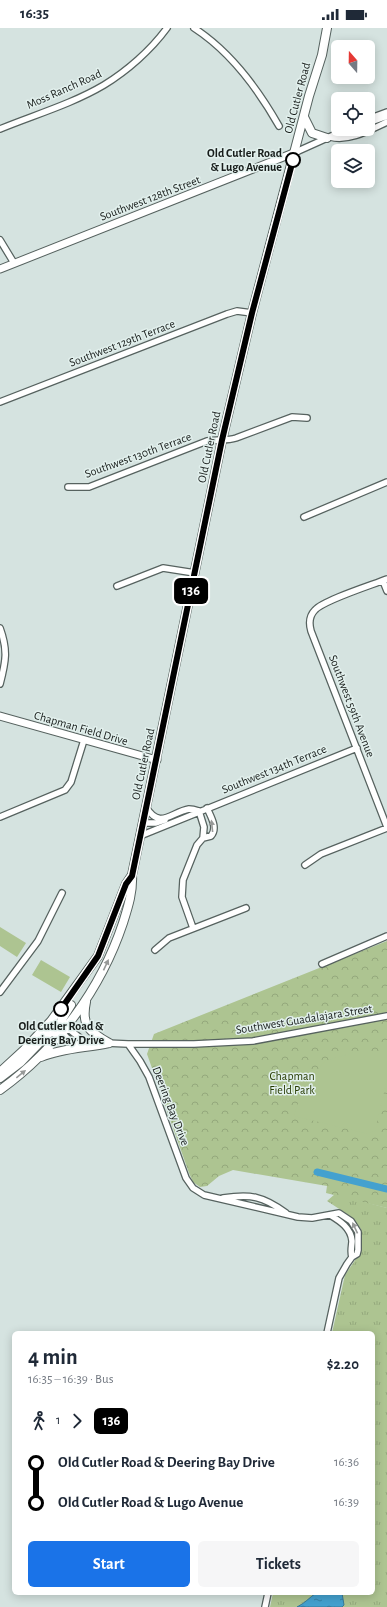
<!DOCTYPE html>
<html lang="en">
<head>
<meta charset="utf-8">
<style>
	:root { --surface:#fff; --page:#f6f6f7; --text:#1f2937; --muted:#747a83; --accent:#1a73e8 }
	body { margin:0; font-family:"Alegreya Sans",sans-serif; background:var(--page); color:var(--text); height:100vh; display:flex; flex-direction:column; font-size:15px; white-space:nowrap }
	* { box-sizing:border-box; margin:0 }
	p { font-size:13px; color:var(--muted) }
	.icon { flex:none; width:22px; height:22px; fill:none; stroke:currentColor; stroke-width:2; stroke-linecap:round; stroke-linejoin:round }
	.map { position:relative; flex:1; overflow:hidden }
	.drawer { position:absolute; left:12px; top:1303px; width:363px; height:264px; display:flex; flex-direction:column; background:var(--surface); border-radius:6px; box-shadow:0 2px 10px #0003 }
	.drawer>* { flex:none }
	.badge { padding:0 8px; border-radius:6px; font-size:14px; line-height:26px }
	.needle { width:26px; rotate:340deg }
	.fabs { position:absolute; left:331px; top:12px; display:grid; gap:8px }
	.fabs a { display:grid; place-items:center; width:44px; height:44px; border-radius:6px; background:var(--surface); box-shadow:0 2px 10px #0003; font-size:20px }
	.map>.badge { position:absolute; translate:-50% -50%; box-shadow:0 0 0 2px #fff }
	.legs { display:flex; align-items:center; gap:6px; height:44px; padding:0 16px; font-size:13px }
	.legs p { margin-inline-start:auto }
	.summary { display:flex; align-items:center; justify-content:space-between; height:68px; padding:0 16px }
	h1 { font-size:22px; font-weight:700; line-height:30px }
	.primary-button { display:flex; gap:8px; margin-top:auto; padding:8px 16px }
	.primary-button a { flex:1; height:46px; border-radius:6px; background:var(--accent); color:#fff; font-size:16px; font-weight:700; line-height:46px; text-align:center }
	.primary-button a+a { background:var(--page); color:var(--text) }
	ul { padding:0 16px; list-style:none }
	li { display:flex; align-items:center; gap:14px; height:40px; font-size:15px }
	li i { display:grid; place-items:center; width:6px; height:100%; margin:0 5px; background:currentColor }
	li i::after { content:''; width:10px; height:10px; margin:-5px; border:3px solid; border-radius:50%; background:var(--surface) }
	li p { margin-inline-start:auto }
	li:first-child i { background:linear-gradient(#0000 50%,currentColor 0) }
	li:last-child i { background:linear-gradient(currentColor 50%,#0000 0) }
	.status { display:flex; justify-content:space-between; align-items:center; height:28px; padding:0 20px; background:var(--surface); direction:ltr }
	.status svg { height:11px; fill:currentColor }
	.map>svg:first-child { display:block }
	.grass { fill:url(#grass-tufts) }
	.park { fill:url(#park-crowns) }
	.garden { fill:#adc491 }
	.water { fill:url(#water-ripples); stroke:#377999 }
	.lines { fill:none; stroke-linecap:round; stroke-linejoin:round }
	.canal { stroke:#44a1cf; stroke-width:7 }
	.minor-casing { stroke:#56625f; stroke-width:8 }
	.tertiary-casing { stroke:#56625f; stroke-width:9 }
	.secondary-casing { stroke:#56625f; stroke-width:10 }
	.minor { stroke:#fff; stroke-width:5.5 }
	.tertiary { stroke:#fff; stroke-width:7 }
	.secondary { stroke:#fff; stroke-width:8 }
	.oneway { fill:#979998 }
	.line-1-casing { stroke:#fff; stroke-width:9 }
	.line-1 { stroke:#000; stroke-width:6 }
	.stop-1-dot { fill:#fff; stroke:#000; stroke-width:2 }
	.labels { text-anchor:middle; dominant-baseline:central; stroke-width:3; stroke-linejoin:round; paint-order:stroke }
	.street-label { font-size:12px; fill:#181d1b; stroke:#e2f0ed }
	.stop-label { font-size:12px; font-weight:bold; fill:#181d1b; stroke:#e2f0ed; text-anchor:end }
	.park-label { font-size:12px; fill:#263b00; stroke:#e2f0ed }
</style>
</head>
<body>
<div class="status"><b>16:35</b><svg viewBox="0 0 49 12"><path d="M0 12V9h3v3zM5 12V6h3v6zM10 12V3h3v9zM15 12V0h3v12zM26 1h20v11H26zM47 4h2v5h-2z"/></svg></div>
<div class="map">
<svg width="387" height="1579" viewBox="0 0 387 1579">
	<defs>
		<pattern id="grass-tufts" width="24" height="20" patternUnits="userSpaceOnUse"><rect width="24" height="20" fill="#adc491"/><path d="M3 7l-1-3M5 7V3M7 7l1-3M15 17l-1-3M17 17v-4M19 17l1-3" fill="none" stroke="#94a87c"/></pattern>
		<pattern id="park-crowns" width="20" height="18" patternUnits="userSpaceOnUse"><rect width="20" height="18" fill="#adc491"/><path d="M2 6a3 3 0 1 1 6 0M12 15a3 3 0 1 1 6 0" fill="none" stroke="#94a87c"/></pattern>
		<pattern id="water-ripples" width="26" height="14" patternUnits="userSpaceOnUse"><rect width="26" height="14" fill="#44a1cf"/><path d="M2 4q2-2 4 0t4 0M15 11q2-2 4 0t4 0" fill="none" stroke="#3883a7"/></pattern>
	</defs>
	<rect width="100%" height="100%" fill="#d5e3e0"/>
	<!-- grass -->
	<path class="grass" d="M335,1166L387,1180V1579H270L273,1565H373V1305H332L345,1247L360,1225L362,1213L361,1201L350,1188L327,1173Z"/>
	<!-- park -->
	<path class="park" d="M387,913V1180L326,1165L327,1158L233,1142L219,1148L207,1158L200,1159L193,1154L189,1145L147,1026L154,1006Z"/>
	<!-- garden -->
	<path class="garden" d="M0,899L26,915L17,929L0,918Z
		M41,932L70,949L61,964L32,947Z
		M359,1023H387V1052L375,1103L368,1106L294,1088L303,1059L325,1033Z"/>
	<!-- water -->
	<path class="water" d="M316,1565H342L344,1577L342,1579H297C305,1575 309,1570 316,1565Z"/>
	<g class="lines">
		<!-- canal -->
		<path class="canal" d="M317,1144L387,1161"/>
		<defs>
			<path id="minor" d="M194,0C231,24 258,61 279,98
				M368,91L387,84
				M368,95L387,88
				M0,101C34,87 72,76 104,57C127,43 151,22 167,0
				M340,105L354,101
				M330,109C349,114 370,102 387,94
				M296,124L336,106L344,101
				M0,212L14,235
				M0,374L227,286L237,283L252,285
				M68,459H89L207,413C217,411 227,413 236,410L292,389L307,390
				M304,489L387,454
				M387,551C372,557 324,572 315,582C309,588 309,596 311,603L387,799
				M383,553L387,563
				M117,558L163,540L195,545
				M0,600C8,622 6,633 0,656
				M146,779C160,802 171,784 189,781C192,781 196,782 199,783
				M199,783L204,799L203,810
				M0,789L65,762L71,754L84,712
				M143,795H156L165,792
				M140,808L357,720
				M305,837L321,826L387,800
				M193,900L182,869L183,852L197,817L203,810L211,808C218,800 211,789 207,780
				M155,922L169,910L246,880
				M322,936L387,908
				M0,964L38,913L62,865
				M106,1015L128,1016L140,1033L149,1049L186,1150L193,1160L204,1167L298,1189L312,1190L339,1185L351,1193L358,1204V1222L357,1226L352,1229L347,1236L339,1250L327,1305
				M128,1016H194L253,1013L387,988
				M83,1017C75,1017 66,1011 62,1003L70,1002L89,1017
				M223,1170C251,1166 263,1168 286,1185
				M330,1187C340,1193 351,1200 352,1213C352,1218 350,1223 352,1229
				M265,1579L268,1565"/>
			<path id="tertiary" d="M0,241L296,124
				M0,688L157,732"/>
			<path id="secondary" d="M304,89L312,105L327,110
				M86,974C81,997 89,1004 109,1015
				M62,1003L61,993L71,977
				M41,1029C62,1020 86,1020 109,1015
				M0,1044L24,1022L51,993L98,928L126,856L132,847
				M0,1050L21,1034L48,1006L56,1002L62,1003
				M0,1062C57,1021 101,961 123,895C128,879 133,864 132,847L222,412L252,285L309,68L322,27L327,0"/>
		</defs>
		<!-- minor casing -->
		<use href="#minor" class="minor-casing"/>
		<!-- tertiary casing -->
		<use href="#tertiary" class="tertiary-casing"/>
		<!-- secondary casing -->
		<use href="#secondary" class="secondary-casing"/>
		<!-- minor -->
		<use href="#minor" class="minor"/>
		<!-- tertiary -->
		<use href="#tertiary" class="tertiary"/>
		<!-- secondary -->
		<use href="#secondary" class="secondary"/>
	</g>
	<!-- one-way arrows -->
	<defs><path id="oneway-solid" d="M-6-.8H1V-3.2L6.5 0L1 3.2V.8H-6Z"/></defs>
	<g class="oneway">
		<use href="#oneway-solid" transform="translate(212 798) rotate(-96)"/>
		<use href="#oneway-solid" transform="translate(106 937) rotate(-65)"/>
		<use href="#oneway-solid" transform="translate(21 1046) rotate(-39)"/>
		<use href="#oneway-solid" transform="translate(355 1200) rotate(-115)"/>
	</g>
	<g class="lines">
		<defs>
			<path id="line-1" d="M61,981L98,928L126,856L132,848L222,412L252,285L293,132"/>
		</defs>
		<!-- line-1 casing -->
		<use href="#line-1" class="line-1-casing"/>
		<!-- line-1 -->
		<use href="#line-1" class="line-1"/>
	</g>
	<!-- markers -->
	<g class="stop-1-dot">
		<circle cx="293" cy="132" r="7"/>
		<circle cx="61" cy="981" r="7"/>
	</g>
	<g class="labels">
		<!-- street labels -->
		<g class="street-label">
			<text transform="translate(64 61) rotate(-24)">Moss Ranch Road</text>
			<text transform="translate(297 70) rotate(-75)">Old Cutler Road</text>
			<text transform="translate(150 170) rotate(-21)">Southwest 128th Street</text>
			<text transform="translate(122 315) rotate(-21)">Southwest 129th Terrace</text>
			<text transform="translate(209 419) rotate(-78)">Old Cutler Road</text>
			<text transform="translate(138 427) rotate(-20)">Southwest 130th Terrace</text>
			<text transform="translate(352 678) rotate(69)">Southwest 59th Avenue</text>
			<text transform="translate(81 700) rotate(16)">Chapman Field Drive</text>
			<text transform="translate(143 736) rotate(-78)">Old Cutler Road</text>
			<text transform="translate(274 741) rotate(-22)">Southwest 134th Terrace</text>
			<text transform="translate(304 991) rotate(-9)">Southwest Guadalajara Street</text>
			<text transform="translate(171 1078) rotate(69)">Deering Bay Drive</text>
		</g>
		<!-- stop labels -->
		<g class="stop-label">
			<text x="282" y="125">Old Cutler Road<tspan x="282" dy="14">&amp; Lugo Avenue</tspan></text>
			<text x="61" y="998" text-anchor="middle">Old Cutler Road &amp;<tspan x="61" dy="14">Deering Bay Drive</tspan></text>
		</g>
		<!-- park labels -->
		<g class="park-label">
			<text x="292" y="1048">Chapman<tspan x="292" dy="14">Field Park</tspan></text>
		</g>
	</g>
</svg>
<div class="fabs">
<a><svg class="needle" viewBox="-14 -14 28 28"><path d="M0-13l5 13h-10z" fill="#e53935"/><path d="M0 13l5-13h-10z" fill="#747a83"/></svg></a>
<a><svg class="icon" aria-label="locate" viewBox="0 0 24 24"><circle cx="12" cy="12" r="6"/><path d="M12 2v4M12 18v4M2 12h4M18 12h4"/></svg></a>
<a><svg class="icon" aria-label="layers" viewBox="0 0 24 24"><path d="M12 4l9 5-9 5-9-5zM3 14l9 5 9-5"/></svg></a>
</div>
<b class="badge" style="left:191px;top:563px;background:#000;color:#fff">136</b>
<section class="drawer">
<div class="summary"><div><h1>4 min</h1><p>16:35 – 16:39 · Bus</p></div><b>$2.20</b></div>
<div class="legs"><svg class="icon" aria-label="walk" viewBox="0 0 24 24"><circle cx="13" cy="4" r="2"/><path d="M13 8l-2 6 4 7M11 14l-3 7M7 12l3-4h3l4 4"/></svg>1<svg class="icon" aria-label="forward" viewBox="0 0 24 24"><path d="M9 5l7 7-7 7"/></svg><b class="badge" style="background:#000;color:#fff">136</b></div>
<ul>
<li><i style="color:#000"></i><b>Old Cutler Road &amp; Deering Bay Drive</b><p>16:36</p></li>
<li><i style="color:#000"></i><b>Old Cutler Road &amp; Lugo Avenue</b><p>16:39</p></li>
</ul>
<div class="primary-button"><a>Start</a><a>Tickets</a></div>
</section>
</div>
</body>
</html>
